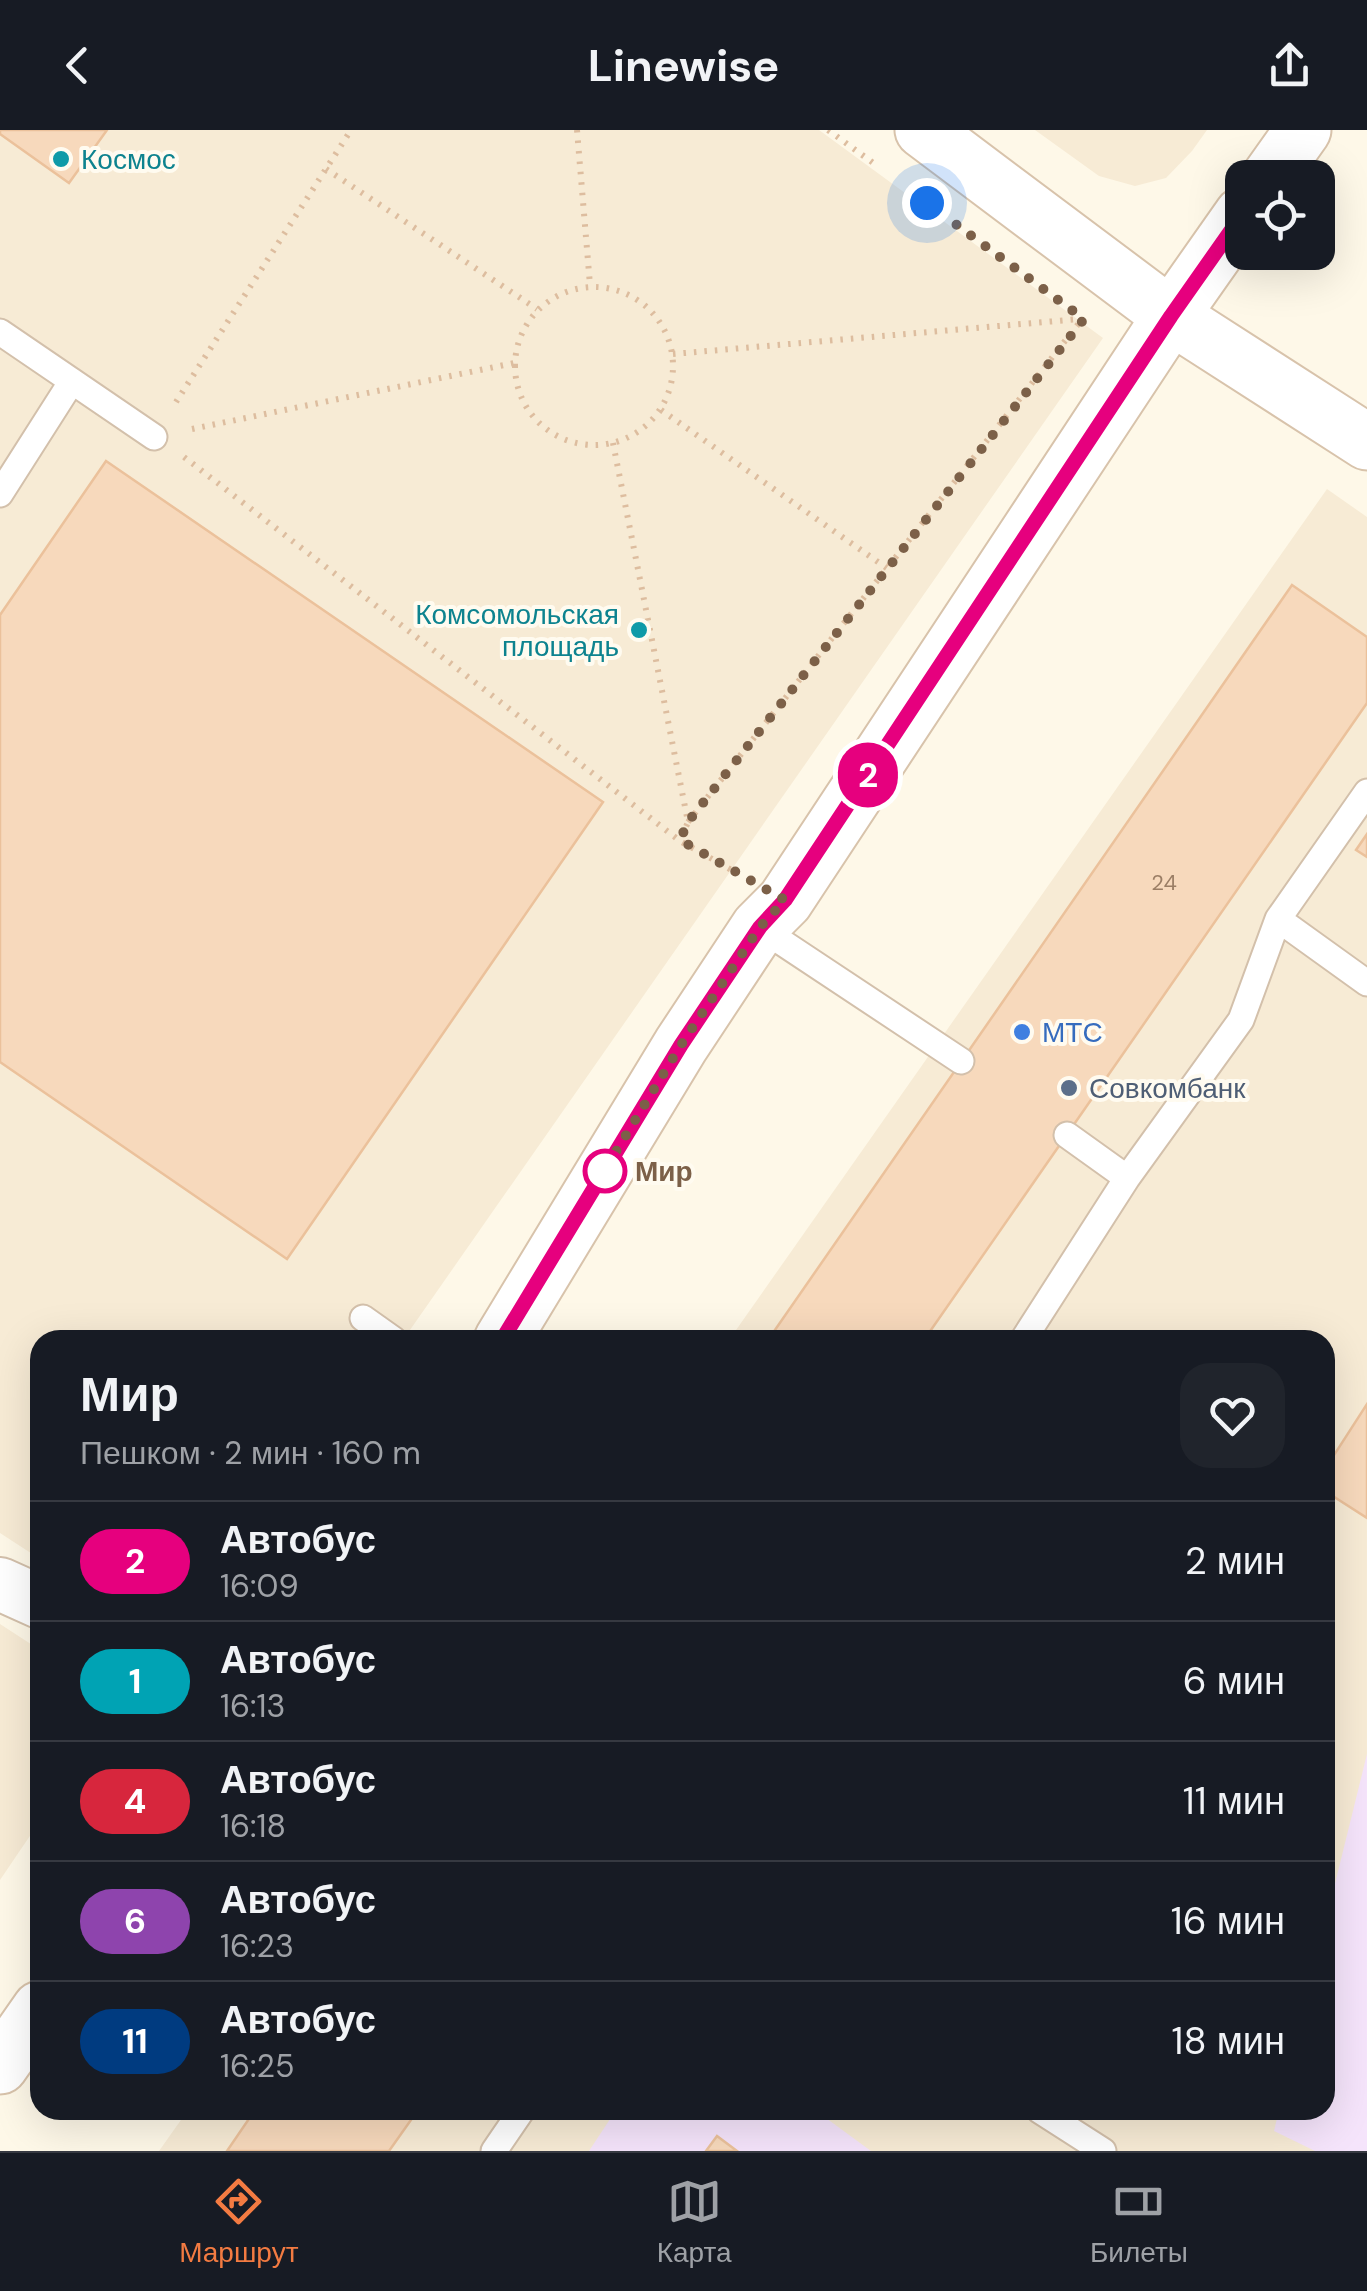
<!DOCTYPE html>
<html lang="ru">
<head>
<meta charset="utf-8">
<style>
	:root { --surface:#171b24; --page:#20242c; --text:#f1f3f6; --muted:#9ea1a6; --line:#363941; --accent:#f37b42 }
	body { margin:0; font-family:"DM Sans",sans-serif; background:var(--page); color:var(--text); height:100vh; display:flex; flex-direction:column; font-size:38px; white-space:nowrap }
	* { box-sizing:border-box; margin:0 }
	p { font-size:32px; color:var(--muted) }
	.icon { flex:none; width:55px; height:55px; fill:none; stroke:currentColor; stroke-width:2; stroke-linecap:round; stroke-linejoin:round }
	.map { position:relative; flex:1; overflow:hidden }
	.details { position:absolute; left:30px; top:1200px; width:1305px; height:790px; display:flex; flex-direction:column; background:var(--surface); border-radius:30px; box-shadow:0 10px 40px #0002 }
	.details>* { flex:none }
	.badge { padding:0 20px; border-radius:32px; font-size:35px; line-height:65px }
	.controls { position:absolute; left:1225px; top:30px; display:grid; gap:20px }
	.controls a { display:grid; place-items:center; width:110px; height:110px; border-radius:20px; background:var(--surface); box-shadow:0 10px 40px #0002; font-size:50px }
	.you { position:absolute; width:50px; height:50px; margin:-25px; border:8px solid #fff; border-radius:50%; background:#1a73e8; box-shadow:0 0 0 15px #1a73e833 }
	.map>.badge { position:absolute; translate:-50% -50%; box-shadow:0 0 0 5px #fff }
	.round { display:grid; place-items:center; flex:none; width:105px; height:105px; border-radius:30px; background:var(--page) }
	.head { display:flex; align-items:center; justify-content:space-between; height:170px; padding:0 50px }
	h1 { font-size:48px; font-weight:700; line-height:75px }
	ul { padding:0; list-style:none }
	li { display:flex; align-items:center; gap:30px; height:120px; padding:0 50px; border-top:2px solid var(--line) }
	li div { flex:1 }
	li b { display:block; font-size:38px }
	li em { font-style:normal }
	li .badge { min-width:110px; font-weight:700; text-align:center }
	header { display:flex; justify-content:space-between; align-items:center; height:130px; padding:0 50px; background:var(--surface); font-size:45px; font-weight:700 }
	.tabs { display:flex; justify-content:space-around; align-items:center; height:140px; border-top:2px solid var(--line); background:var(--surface); font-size:28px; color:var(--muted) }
	.tabs a { display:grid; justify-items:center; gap:5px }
	.tabs .active { color:var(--accent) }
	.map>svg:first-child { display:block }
	.residential { fill:#f7ebd5 }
	.education { fill:#f5e4fb }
	.building { fill:#f7d9bc; stroke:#ebc19b; stroke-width:2.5 }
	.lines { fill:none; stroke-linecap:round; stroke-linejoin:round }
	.lane-casing { stroke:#d3c0ab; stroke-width:29 }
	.street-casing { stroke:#d3c0ab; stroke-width:56 }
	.secondary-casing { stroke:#d8c3ab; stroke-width:59 }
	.path { stroke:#ddbd9f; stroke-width:6; stroke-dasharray:2.5 8; stroke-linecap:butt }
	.lane { stroke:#fff; stroke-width:25 }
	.street { stroke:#fff; stroke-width:52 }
	.secondary { stroke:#fff; stroke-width:55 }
	.line-casing { stroke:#fff; stroke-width:22 }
	.line { stroke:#e6007e; stroke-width:15 }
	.walk { stroke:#7c6048; stroke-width:10; stroke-dasharray:0 18 }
	.culture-dot { fill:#0f9aa8; stroke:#fffbf0; stroke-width:4 }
	.shop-dot { fill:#3f7fe0; stroke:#fffbf0; stroke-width:4 }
	.service-dot { fill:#5c6f8a; stroke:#fffbf0; stroke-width:4 }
	.stop-dot { fill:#fff; stroke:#e6007e; stroke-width:5 }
	.labels { text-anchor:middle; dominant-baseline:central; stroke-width:8; stroke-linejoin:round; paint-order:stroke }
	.number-label { font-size:22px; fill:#9b7e65 }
	.culture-label { font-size:28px; fill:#0d838f; stroke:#fffbf0; text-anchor:start }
	.shop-label { font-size:28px; fill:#366cbe; stroke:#fffbf0; text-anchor:start }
	.service-label { font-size:28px; fill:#4e5e75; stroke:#fffbf0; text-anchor:start }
	.stop-label { font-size:28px; font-weight:bold; fill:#7c6048; stroke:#fffbf0; text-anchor:start }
</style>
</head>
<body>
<header><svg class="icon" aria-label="back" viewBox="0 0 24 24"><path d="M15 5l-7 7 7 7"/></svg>Linewise<svg class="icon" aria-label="share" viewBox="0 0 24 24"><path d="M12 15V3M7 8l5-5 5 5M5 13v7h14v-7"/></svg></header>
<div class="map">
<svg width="1367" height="2021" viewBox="0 0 1367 2021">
	<rect width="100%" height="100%" fill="#fef8e8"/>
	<!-- residential -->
	<path class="residential" d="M0,0H819L1103,208L403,1210H40V1429L0,1403Z
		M1035,0H1207L1192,21L1166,48L1135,56L1099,46Z
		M1327,359L1367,387V2021H159L188,1980H1325V1210H729Z
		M0,1494L40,1520V1691L0,1750Z"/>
	<!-- education -->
	<path class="education" d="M1367,1624V2021H1315L1274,2001L1279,1980H1325V1794Z
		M616,1980H815L871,2021H589Z"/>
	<!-- building -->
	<path class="building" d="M0,0H107L69,53L0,4Z
		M106,331L603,672L287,1129L0,932V485Z
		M1292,455L1367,507V573L924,1210H768Z
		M1367,704V727L1356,720Z
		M1367,1274V1388L1325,1361V1339Z
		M255,1980H418L389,2021H227Z
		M717,2006L737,2021H706Z"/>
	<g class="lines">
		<defs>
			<path id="lane" d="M0,202L154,307
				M0,364L72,251
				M1278,789L1367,853
				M759,797L961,931
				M1067,1005L1127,1048
				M363,1188L394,1210
				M1023,1210L1127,1048L1241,890L1278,789L1367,662
				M1039,1980L1103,2021
				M494,2021L522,1980"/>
			<path id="street" d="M0,1454L40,1472"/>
			<path id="secondary" d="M923,0L1171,186L1367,312
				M1269,48L1303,0
				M502,1210L681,915L759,797L785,771L1171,186L1242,85
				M0,1936L40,1879"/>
		</defs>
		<!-- lane casing -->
		<use href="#lane" class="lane-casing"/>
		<!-- street casing -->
		<use href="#street" class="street-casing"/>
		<!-- secondary casing -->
		<use href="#secondary" class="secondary-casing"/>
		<!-- path -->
		<path class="path" d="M577,0L590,155
			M828,0L876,35
			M326,39L537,179
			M515 236a79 79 0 1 1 158 0a79 79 0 1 1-158 0Z
			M673,224L1080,189
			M176,272L351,0
			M661,280L888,439
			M192,299L514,233
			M613,313L688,692L680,711
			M184,327L680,711L737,743
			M688,692L1083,188"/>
		<!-- lane -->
		<use href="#lane" class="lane"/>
		<!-- street -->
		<use href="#street" class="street"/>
		<!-- secondary -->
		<use href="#secondary" class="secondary"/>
	</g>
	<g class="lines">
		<defs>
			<path id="line" d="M502,1210L681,915L760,797L785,770L1171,186L1242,85"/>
		</defs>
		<!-- line casing -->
		<use href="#line" class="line-casing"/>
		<!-- line -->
		<use href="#line" class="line"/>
		<!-- walk -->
		<path class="walk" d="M605,1041L601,1046L681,915L760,797L785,770L680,710L688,692L1084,189L927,73"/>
	</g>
	<!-- markers -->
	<g class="culture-dot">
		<circle cx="61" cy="29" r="10"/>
		<circle cx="639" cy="500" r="10"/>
	</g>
	<circle class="shop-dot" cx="1022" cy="902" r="10"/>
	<circle class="service-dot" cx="1069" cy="958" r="10"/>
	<circle class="stop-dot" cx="605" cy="1041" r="20"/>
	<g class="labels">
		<!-- number labels -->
		<g class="number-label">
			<text x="1164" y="752">24</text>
		</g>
		<!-- culture labels -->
		<g class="culture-label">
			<text x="81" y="29">Космос</text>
			<text x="619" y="484" text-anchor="end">Комсомольская<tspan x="619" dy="32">площадь</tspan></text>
		</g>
		<!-- shop labels -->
		<g class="shop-label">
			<text x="1042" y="902">МТС</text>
		</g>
		<!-- service labels -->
		<g class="service-label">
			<text x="1089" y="958">Совкомбанк</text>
		</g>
		<!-- stop labels -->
		<g class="stop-label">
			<text x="635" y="1041">Мир</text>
		</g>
	</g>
</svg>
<div class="controls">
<a><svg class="icon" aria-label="locate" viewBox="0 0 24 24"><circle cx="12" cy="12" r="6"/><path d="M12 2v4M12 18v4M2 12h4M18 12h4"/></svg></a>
</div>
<div class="you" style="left:927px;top:73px"></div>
<b class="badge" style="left:868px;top:645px;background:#e6007e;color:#fff">2</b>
<section class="details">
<div class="head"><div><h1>Мир</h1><p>Пешком · 2 мин · 160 m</p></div><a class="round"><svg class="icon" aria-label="heart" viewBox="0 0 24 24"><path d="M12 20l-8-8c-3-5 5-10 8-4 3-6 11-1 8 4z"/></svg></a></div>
<ul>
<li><span class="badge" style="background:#e6007e;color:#fff">2</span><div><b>Автобус</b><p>16:09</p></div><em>2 мин</em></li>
<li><span class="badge" style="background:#00a3b4;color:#fff">1</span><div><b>Автобус</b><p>16:13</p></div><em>6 мин</em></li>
<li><span class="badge" style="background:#d7263d;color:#fff">4</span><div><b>Автобус</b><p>16:18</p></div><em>11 мин</em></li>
<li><span class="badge" style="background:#8e44ad;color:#fff">6</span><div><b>Автобус</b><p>16:23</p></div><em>16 мин</em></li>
<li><span class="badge" style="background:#003b80;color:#fff">11</span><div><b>Автобус</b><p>16:25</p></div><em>18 мин</em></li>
</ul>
</section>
</div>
<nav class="tabs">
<a class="active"><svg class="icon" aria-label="directions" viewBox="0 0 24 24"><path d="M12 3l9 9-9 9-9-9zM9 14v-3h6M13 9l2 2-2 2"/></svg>Маршрут</a>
<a><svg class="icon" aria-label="map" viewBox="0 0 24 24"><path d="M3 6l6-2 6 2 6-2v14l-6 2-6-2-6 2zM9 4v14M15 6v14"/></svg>Карта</a>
<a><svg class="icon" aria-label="tickets" viewBox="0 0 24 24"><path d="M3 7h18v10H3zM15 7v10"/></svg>Билеты</a>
</nav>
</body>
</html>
